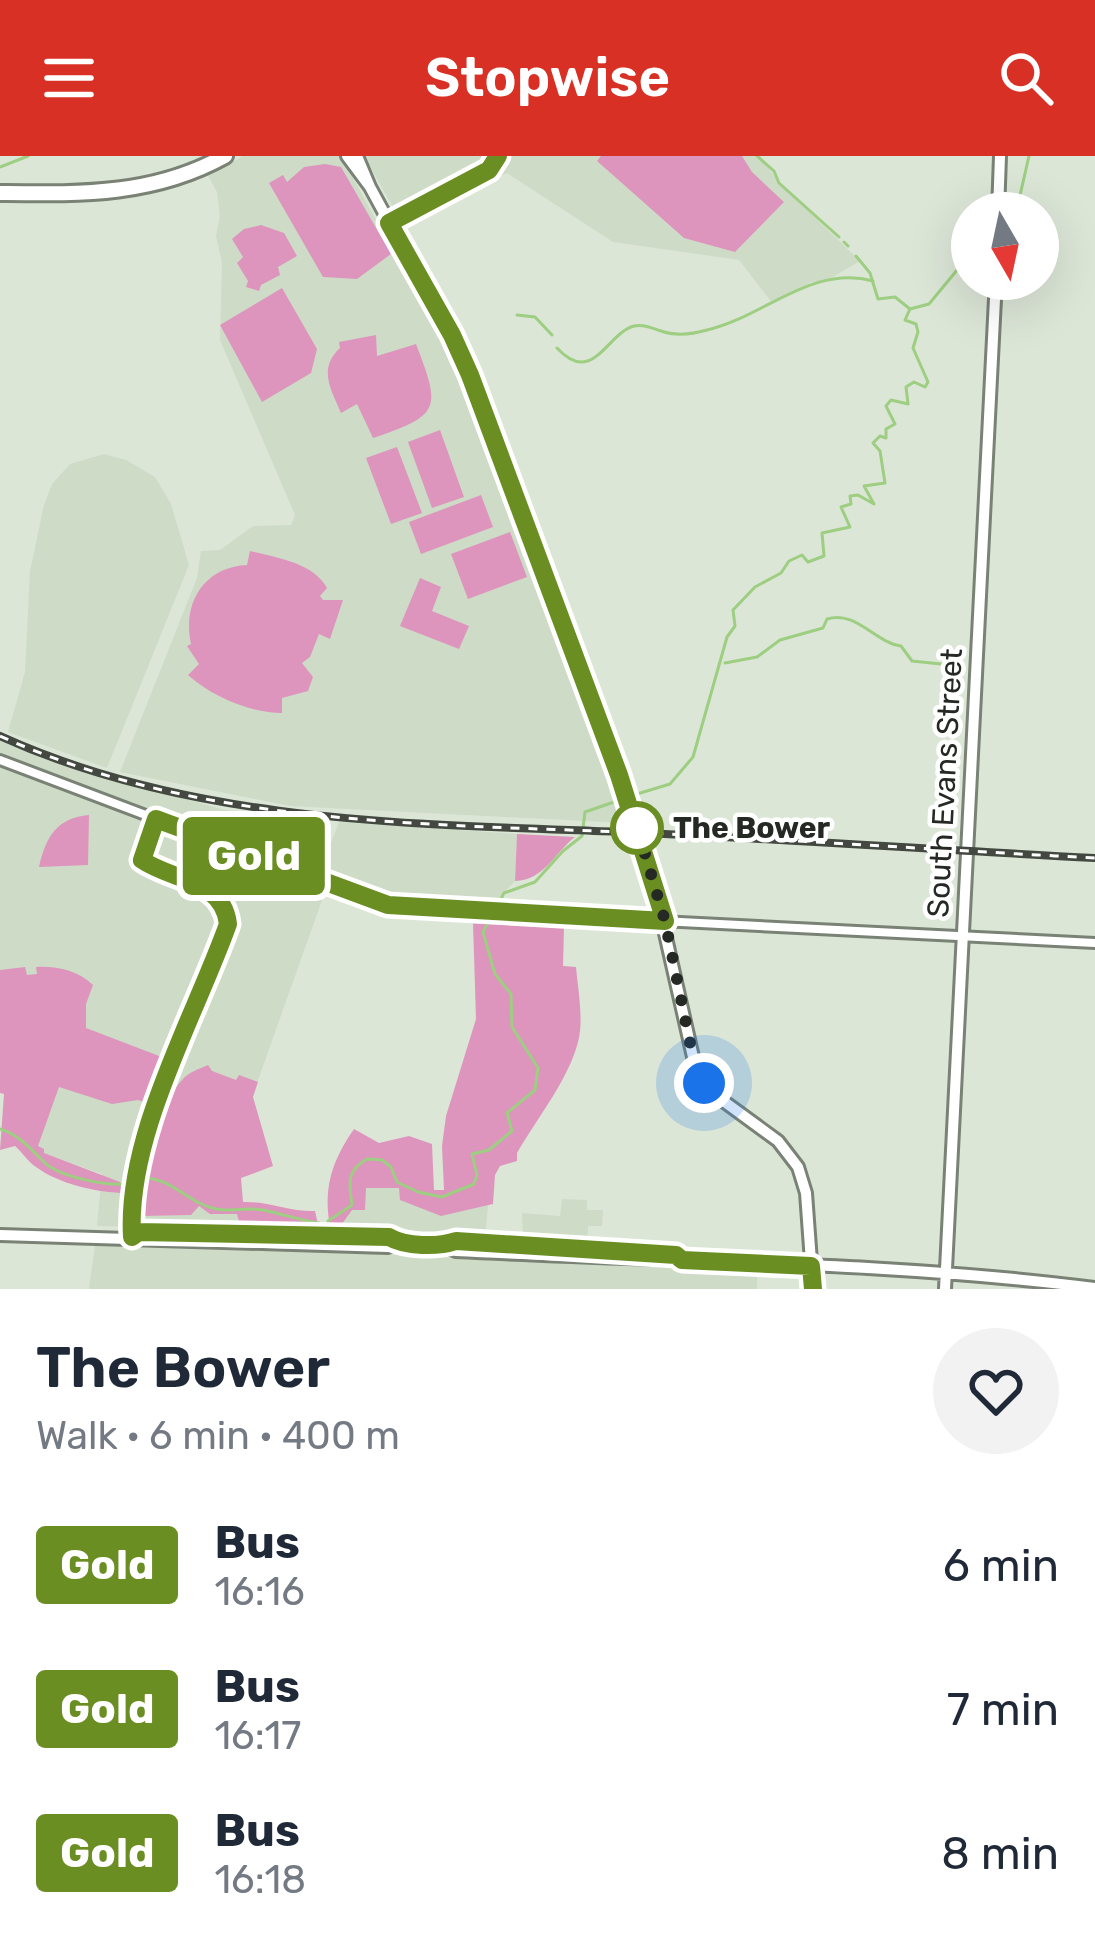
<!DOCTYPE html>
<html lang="en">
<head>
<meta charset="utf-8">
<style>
	:root { --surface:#fff; --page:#f2f2f3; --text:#1f2937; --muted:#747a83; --accent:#d93025 }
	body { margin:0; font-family:Rubik,sans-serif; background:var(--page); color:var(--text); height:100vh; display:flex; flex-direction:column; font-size:45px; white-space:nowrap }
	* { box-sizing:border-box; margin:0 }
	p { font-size:39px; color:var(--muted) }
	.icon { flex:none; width:66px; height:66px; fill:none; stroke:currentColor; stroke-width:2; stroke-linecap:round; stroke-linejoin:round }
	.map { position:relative; height:1133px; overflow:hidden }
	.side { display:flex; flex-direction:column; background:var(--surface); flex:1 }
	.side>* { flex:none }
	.badge { padding:0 24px; border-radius:9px; font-size:42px; line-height:78px }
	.needle { width:78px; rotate:171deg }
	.fabs { position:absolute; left:951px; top:36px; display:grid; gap:24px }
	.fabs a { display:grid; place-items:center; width:108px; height:108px; border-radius:50%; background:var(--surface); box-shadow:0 12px 48px #0002; font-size:60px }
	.you { position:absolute; width:60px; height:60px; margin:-30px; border:9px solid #fff; border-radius:50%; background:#1a73e8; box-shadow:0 0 0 18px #1a73e833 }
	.map>.badge { position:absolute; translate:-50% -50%; box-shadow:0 0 0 6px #fff }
	.round { display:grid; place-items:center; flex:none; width:126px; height:126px; border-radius:63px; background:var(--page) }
	.overview { display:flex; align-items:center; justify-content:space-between; height:204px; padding:0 36px }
	h1 { font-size:57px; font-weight:600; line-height:90px }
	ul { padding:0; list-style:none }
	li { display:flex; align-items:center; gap:36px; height:144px; padding:0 36px }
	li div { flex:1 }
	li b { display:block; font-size:45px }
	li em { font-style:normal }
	li .badge { min-width:132px; font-weight:700; text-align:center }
	header { display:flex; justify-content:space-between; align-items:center; height:156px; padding:0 36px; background:var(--accent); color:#fff; font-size:54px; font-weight:600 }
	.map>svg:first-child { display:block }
	.built { fill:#cedbc7 }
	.green { fill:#dd95bd }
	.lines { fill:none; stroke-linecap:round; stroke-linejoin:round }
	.stream { stroke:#9dce81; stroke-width:3 }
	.minor-casing { stroke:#798275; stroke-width:14 }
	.major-casing { stroke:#798275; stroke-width:16 }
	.highway-casing { stroke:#798275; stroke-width:20 }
	.minor { stroke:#fff; stroke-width:8 }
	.major { stroke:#fff; stroke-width:10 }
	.highway { stroke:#fff; stroke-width:14 }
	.rail-casing { stroke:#434841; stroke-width:8 }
	.rail { stroke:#fff; stroke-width:3; stroke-dasharray:9; stroke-linecap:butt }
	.line-casing { stroke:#fff; stroke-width:27 }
	.line { stroke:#6b8e23; stroke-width:18 }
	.walk { stroke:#252924; stroke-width:12; stroke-dasharray:0 21.6 }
	.stop-dot { fill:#fff; stroke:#6b8e23; stroke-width:6 }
	.labels { text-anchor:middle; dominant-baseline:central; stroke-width:9; stroke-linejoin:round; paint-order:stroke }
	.street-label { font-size:30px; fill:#252924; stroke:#fff }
	.stop-label { font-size:30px; font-weight:bold; fill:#252924; stroke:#fff; text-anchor:start }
</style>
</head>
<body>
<header><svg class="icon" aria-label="menu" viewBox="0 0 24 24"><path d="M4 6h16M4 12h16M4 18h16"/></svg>Stopwise<svg class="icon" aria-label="search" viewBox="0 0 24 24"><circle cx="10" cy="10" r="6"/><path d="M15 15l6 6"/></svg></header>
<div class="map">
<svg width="1095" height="1133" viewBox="0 0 1095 1133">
	<rect width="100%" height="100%" fill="#dce6d7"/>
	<!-- built -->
	<path class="built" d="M243,0H341L458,213L626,667L290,650L120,616L197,422L201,395L220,394L253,370L291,369L295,359L220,184L222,107L216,80L220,60L217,36L205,14L215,16Z
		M364,0H760L779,27L860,105L826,125L811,126L773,148L739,104L613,86L507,17L403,69Z
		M104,298L126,304L155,321L171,348L189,409L107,612L8,576L25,516L30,415L44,349L52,328L70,308Z
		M0,584L42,601L221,653L299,666L314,692L306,715L0,599Z
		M0,611L326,733L220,1031L236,1034L241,1073L97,1070L102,1018L43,997L37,991L59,931L0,848Z
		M339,666L517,678L515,725L492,749L420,748L376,741L319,719Z
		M365,1032H400L441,1059L488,1049L485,1083L331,1075L339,1072Z
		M562,1043L587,1044V1054H603L602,1070H588L587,1089L523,1083L522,1057L560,1060Z
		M95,1089L288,1094L757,1116V1133H89Z"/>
	<!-- green -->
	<path class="green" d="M601,0H742L752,16L784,46L735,96L684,82L597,5Z
		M325,8L341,11L391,98L357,123L323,121L269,27L283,19L287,26L304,11Z
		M261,69L284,77L297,100L278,111L280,119L261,129L259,135L246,131L248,125L237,107L243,101L232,83L244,73Z
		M282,132L317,193L311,217L262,246L220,169Z
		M376,179L377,200L416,188C441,253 441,259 373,282L357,248L341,257C332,235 317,213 340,192L339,186Z
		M440,274L464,341L432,352L408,286Z
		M397,291L422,357L391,368L366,302Z
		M481,339L493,371L421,398L409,366Z
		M510,376L527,421L468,443L451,398Z
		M250,395C276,401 314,407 327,432L320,440L323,444H343L330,483L319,478L310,501L302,507L313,521L308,535L282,542V557C248,556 213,541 188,519L199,508L187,490L191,488C182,447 204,411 247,409Z
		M420,422L441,431L432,455L469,470L459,493L400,470Z
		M89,659L88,709L39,711C46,680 57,662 89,659Z
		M517,678L575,681C554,697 545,724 515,725Z
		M473,767L564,772L563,810L576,811C578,834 584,864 578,886C569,922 539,960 517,997V1005L500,1010L495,1019L493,1048L441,1060L400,1044L399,1032H366L365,1054H352L339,1072L331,1075C322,1035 331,1006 354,973L379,987L409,980L432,988L434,1034H444L442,990L446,960L476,863Z
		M25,811L27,819L37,818L36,811C57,810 77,814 93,829L86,848V872L167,903L150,948L138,944L112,948L59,931L38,990L44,993V997L120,1026L123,1037C95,1036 59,1028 36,1011C28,1006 23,997 15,990L0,994L4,938L0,937V814Z
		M208,909L212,915L236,924L239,919L258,926L253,941L273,1010L241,1022L243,1046C267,1045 290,1056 315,1055L319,1073H241L237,1058H210L199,1050L191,1059L140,1060C142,1026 159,947 183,923C189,916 199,913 208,909Z"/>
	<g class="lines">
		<!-- stream -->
		<path class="stream" d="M757,0L774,15L779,27L839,81
			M0,11L28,0
			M1016,57L1029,0
			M844,86L848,90
			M856,100L870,117L878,143L895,141L910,153
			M517,159L535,161L552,179
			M557,192C593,231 607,177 634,170C644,168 651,172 661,175C675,180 693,178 707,174C764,161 812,108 873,125
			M725,507L757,501L780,484L823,472L827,463C856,454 874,486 901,490L912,505L960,510
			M637,638L670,628L693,601L727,481L735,470L733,454L755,431L781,417L789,405L802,399L808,406L824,400L822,377L850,371L841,351L851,348L850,340L858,339L874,348L864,330L885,327L880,295L873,287L880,280L886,282V273L895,268L886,250L891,244L908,248L906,231L914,226L925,231L928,226L913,192L918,176L916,168L905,164L910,153L929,148L972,96
			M0,973C18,978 32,994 44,1006C59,1021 106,1030 127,1028
			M146,1022C174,1024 190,1048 216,1053C232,1056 249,1051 263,1054C283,1058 299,1064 319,1067
			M328,1065L352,1049C349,1027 346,1015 367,1003L382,1004L391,1011L397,1026L418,1036L442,1041L474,1028L477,1019L472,998L489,994L512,975L507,957L535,934L538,912L512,871L511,838L495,818L483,776L504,737L535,726L563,695L582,680L585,656L617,645"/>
		<defs>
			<path id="minor" d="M0,604L357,739L403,752L1095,787"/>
			<path id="major" d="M347,0L370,31
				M357,0L370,31L460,197L522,356L652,720L693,901L711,936L778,985L798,1011L806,1037L813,1133
				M998,57L1000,0
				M0,1079L388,1091L399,1086
				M132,1081L139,1076L390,1081C410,1093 435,1085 456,1095C669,1106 883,1105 1095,1132
				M444,1089L456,1085L676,1099L682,1104
				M945,1133L996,123"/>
			<path id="highway" d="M0,37C80,38 153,40 225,0"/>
		</defs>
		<!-- minor casing -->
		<use href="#minor" class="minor-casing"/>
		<!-- major casing -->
		<use href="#major" class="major-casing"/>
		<!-- highway casing -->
		<use href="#highway" class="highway-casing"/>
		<!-- minor -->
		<use href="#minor" class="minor"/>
		<!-- major -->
		<use href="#major" class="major"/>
		<!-- highway -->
		<use href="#highway" class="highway"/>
		<defs>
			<path id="rail" d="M0,580C193,668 416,668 624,676C781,683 938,694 1095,702"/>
		</defs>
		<!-- rail casing -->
		<use href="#rail" class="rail-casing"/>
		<!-- rail -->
		<use href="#rail" class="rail"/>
	</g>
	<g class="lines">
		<defs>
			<path id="line" d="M498,0L489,14L389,67L452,179L470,219L619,619L665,765L388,749L156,663L142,704C172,725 223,723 228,768C194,863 126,980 132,1081L139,1076L389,1081C406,1091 438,1091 456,1085L676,1099L682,1104L811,1110L813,1133"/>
		</defs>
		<!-- line casing -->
		<use href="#line" class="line-casing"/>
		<!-- line -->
		<use href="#line" class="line"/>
		<!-- walk -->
		<path class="walk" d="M637,672L635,664L665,765L693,901L704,927"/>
	</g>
	<!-- markers -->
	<circle class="stop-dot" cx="637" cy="672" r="24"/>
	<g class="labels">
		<!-- street labels -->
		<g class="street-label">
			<text transform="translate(945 627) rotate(-87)">South Evans Street</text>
		</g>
		<!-- stop labels -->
		<g class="stop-label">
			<text x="673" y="672">The Bower</text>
		</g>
	</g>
</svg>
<div class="fabs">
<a><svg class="needle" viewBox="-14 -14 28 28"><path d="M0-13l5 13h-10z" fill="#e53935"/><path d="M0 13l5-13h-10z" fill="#747a83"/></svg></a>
</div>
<div class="you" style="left:704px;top:927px"></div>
<b class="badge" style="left:254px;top:700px;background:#6b8e23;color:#fff">Gold</b>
</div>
<section class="side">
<div class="overview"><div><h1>The Bower</h1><p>Walk · 6 min · 400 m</p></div><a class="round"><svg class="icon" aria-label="heart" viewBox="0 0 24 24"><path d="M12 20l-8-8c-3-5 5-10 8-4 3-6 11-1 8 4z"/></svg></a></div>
<ul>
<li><span class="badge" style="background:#6b8e23;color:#fff">Gold</span><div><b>Bus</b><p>16:16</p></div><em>6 min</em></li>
<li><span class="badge" style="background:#6b8e23;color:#fff">Gold</span><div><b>Bus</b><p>16:17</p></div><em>7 min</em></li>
<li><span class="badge" style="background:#6b8e23;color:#fff">Gold</span><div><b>Bus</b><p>16:18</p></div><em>8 min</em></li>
</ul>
</section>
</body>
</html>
